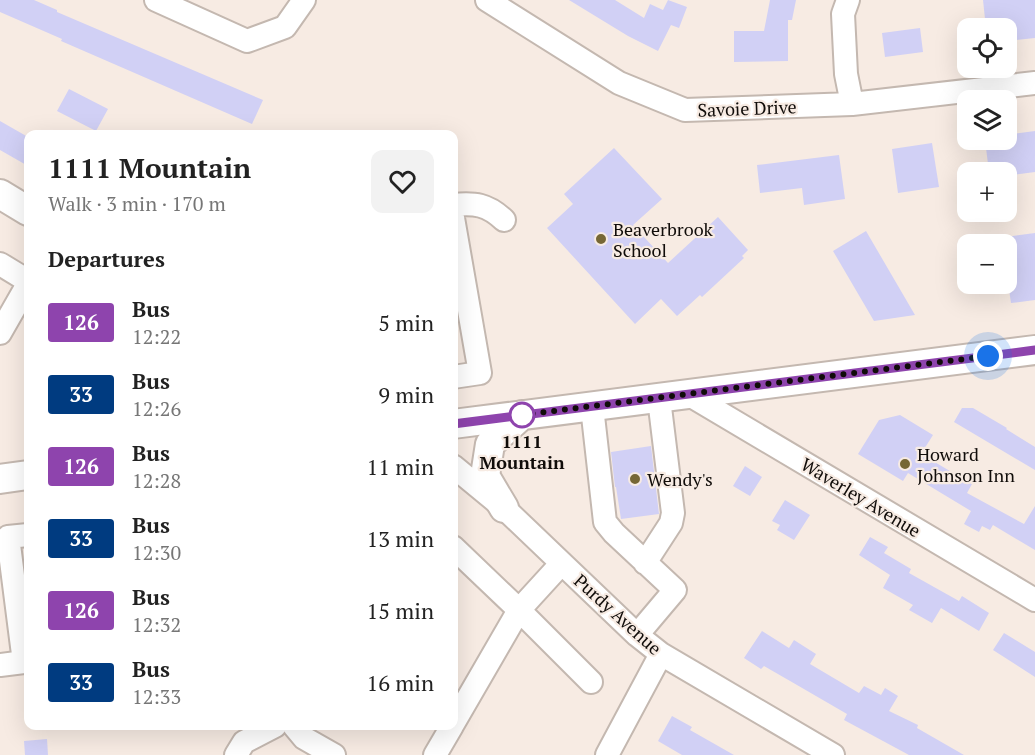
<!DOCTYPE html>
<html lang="en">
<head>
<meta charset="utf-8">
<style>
	:root { --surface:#fff; --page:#f2f2f2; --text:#222; --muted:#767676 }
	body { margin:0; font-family:"PT Serif",serif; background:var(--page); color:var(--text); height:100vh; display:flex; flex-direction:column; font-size:22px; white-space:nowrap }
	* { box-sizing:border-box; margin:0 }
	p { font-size:20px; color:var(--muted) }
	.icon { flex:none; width:33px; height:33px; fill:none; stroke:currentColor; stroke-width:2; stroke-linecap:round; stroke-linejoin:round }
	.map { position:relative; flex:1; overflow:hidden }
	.panel { position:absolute; left:24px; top:130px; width:434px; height:600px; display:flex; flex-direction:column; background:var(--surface); border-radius:12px; box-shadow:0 6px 24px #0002 }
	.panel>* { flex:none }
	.badge { padding:0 12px; border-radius:4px; font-size:21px; line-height:39px }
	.buttons { position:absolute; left:957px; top:18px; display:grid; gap:12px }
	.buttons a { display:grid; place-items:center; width:60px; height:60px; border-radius:12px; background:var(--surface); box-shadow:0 6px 24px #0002; font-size:30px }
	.you { position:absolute; width:30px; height:30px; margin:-15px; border:4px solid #fff; border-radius:50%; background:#1a73e8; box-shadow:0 0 0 9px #1a73e833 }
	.map>.badge { position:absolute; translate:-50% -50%; box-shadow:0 0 0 3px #fff }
	h2 { padding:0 24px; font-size:22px; line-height:54px }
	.round { display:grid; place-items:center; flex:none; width:63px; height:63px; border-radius:12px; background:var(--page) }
	.headline { display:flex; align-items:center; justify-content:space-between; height:102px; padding:0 24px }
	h1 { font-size:28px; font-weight:700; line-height:45px }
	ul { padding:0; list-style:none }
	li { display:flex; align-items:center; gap:18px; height:72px; padding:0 24px }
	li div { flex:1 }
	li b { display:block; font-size:22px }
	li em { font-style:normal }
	li .badge { min-width:66px; font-weight:700; text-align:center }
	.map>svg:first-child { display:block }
	.building { fill:#d1d0f5 }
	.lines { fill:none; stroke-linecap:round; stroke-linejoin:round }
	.minor-casing { stroke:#c4b8b0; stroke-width:26 }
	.major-casing { stroke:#c4b8b0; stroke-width:32 }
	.minor { stroke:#fff; stroke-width:22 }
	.major { stroke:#fff; stroke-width:28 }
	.line-casing { stroke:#fff; stroke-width:14 }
	.line { stroke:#8e44ad; stroke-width:9 }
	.walk { stroke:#100c09; stroke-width:6; stroke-dasharray:0 10.8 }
	.poi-dot { fill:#766735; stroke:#f7ebe3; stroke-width:2 }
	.stop-dot { fill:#fff; stroke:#8e44ad; stroke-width:3 }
	.labels { text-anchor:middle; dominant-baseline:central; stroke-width:4.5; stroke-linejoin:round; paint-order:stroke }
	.street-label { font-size:18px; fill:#100c09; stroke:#f7ebe3 }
	.poi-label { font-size:18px; fill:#100c09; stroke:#f7ebe3; text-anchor:start }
	.stop-label { font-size:18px; font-weight:bold; fill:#100c09; stroke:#f7ebe3 }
</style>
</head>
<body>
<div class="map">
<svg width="1035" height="755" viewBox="0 0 1035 755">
	<rect width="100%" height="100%" fill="#f7ebe3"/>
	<!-- building -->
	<path class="building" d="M0,0H34L57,10V12L263,100L252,124L61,41L62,39L0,12Z
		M569,0H615L644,18L650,4L663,10L668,0L687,7L679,28L671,25L658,51L628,36Z
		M770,0H796L792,20H788V61L734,62V31H764Z
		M983,0H1035V38L1006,41V28H986Z
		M920,28L923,52L885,57L882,33Z
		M69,89L108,109L96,131L57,111Z
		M0,121L28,137V166L0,150Z
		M1035,131V172L1006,176V172H989L985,140H1006V135Z
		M932,143L939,187L898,193L892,149Z
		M614,148L662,199L633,225L668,263L718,217L748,250L742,256L744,258L702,297L700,295L677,316L661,299L635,324L547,228L573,204L564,194Z
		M839,155L845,199L804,205L802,188L760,193L757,165Z
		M866,231L915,315L874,321L833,251Z
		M1035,233V300L1011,303L1006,269V237Z
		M962,408H973L1007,428L1006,429L1035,447V470L954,422Z
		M900,415L933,435L921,454L972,484L967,493L1024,524L1035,506V550L993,525L990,530L982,526L979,532L964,524L971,511L908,473L903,481L858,454L879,420Z
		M651,446L659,514L621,519L616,487H615L611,452Z
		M745,466L762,477L750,496L733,486Z
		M785,500L810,515L794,540L777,530L780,525L772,521Z
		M870,537L888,547L884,553L911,569L909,573L959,601L962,596L989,613L979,631L941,608L932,623L909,610L913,605L883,588L890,575L859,555Z
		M762,631L789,648L794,640L816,654L810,664L859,693L864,686L881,695L885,688L898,696L889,711L918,725L917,728L964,755H909L844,720L847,714L797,685L764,666L761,669L744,658Z
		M1004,633L1035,652V677L993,650Z
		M672,716L692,727L690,730L734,755H682L658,741Z
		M47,739L48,755H25L24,741Z"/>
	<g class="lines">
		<defs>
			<path id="minor" d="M156,0L247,41L285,27L304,0
				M487,0L619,83L685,110L852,104L1035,83
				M848,0L843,14L846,74L852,104
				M453,205C475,203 487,204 504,220
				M453,218L480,373L453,377
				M0,264L28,281
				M0,333L28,284
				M688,394L1035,600
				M592,407L605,522L614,533L675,590L637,635
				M453,466L504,508L637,635L661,654L833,755
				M453,547L519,610L591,682
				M645,563L671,523L673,513L659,399
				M0,665L24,662L8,537L28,535
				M453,724L519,610L561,564
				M294,726L304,738L334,755
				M236,755L244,742L275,726
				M435,755L452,726
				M607,755L661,654"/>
			<path id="major" d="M0,194L28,211
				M453,424L1035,350
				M0,479L28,475
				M504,508L485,476L490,444L522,415"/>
		</defs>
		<!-- minor casing -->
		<use href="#minor" class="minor-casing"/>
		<!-- major casing -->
		<use href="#major" class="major-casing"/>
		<!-- minor -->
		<use href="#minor" class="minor"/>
		<!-- major -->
		<use href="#major" class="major"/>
	</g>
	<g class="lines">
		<defs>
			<path id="line" d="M453,424L1035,350"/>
		</defs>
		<!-- line casing -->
		<use href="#line" class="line-casing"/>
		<!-- line -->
		<use href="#line" class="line"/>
		<!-- walk -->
		<path class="walk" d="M522,415L988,356"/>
	</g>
	<!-- markers -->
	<g class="poi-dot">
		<circle cx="601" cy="239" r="6"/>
		<circle cx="905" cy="464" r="6"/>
		<circle cx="635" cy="479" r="6"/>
	</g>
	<circle class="stop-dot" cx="522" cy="415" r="12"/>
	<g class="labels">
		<!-- street labels -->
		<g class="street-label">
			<text transform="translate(747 108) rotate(-2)">Savoie Drive</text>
			<text transform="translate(861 497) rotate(31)">Waverley Avenue</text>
			<text transform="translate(618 614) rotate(42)">Purdy Avenue</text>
		</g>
		<!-- poi labels -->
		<g class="poi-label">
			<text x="613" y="229">Beaverbrook<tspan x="613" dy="21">School</tspan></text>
			<text x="917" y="454">Howard<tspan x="917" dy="21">Johnson Inn</tspan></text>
			<text x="647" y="479">Wendy's</text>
		</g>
		<!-- stop labels -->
		<g class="stop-label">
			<text x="522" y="441">1111<tspan x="522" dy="21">Mountain</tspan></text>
		</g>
	</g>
</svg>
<div class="buttons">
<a><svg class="icon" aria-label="locate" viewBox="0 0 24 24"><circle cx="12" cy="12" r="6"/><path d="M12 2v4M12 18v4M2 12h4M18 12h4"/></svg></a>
<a><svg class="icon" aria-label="layers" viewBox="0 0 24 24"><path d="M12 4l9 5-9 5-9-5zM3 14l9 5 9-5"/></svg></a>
<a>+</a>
<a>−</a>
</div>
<div class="you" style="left:988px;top:356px"></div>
<section class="panel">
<div class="headline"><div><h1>1111 Mountain</h1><p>Walk · 3 min · 170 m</p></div><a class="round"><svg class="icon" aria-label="heart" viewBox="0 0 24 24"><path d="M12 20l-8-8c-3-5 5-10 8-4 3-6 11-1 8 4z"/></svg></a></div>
<h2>Departures</h2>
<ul>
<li><span class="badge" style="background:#8e44ad;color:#fff">126</span><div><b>Bus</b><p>12:22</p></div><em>5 min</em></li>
<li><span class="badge" style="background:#003b80;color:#fff">33</span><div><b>Bus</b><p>12:26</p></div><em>9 min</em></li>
<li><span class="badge" style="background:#8e44ad;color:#fff">126</span><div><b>Bus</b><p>12:28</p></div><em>11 min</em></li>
<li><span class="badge" style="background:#003b80;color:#fff">33</span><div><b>Bus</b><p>12:30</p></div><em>13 min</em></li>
<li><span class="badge" style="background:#8e44ad;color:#fff">126</span><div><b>Bus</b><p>12:32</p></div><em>15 min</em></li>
<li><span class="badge" style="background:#003b80;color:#fff">33</span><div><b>Bus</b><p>12:33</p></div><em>16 min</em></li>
</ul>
</section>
</div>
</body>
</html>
